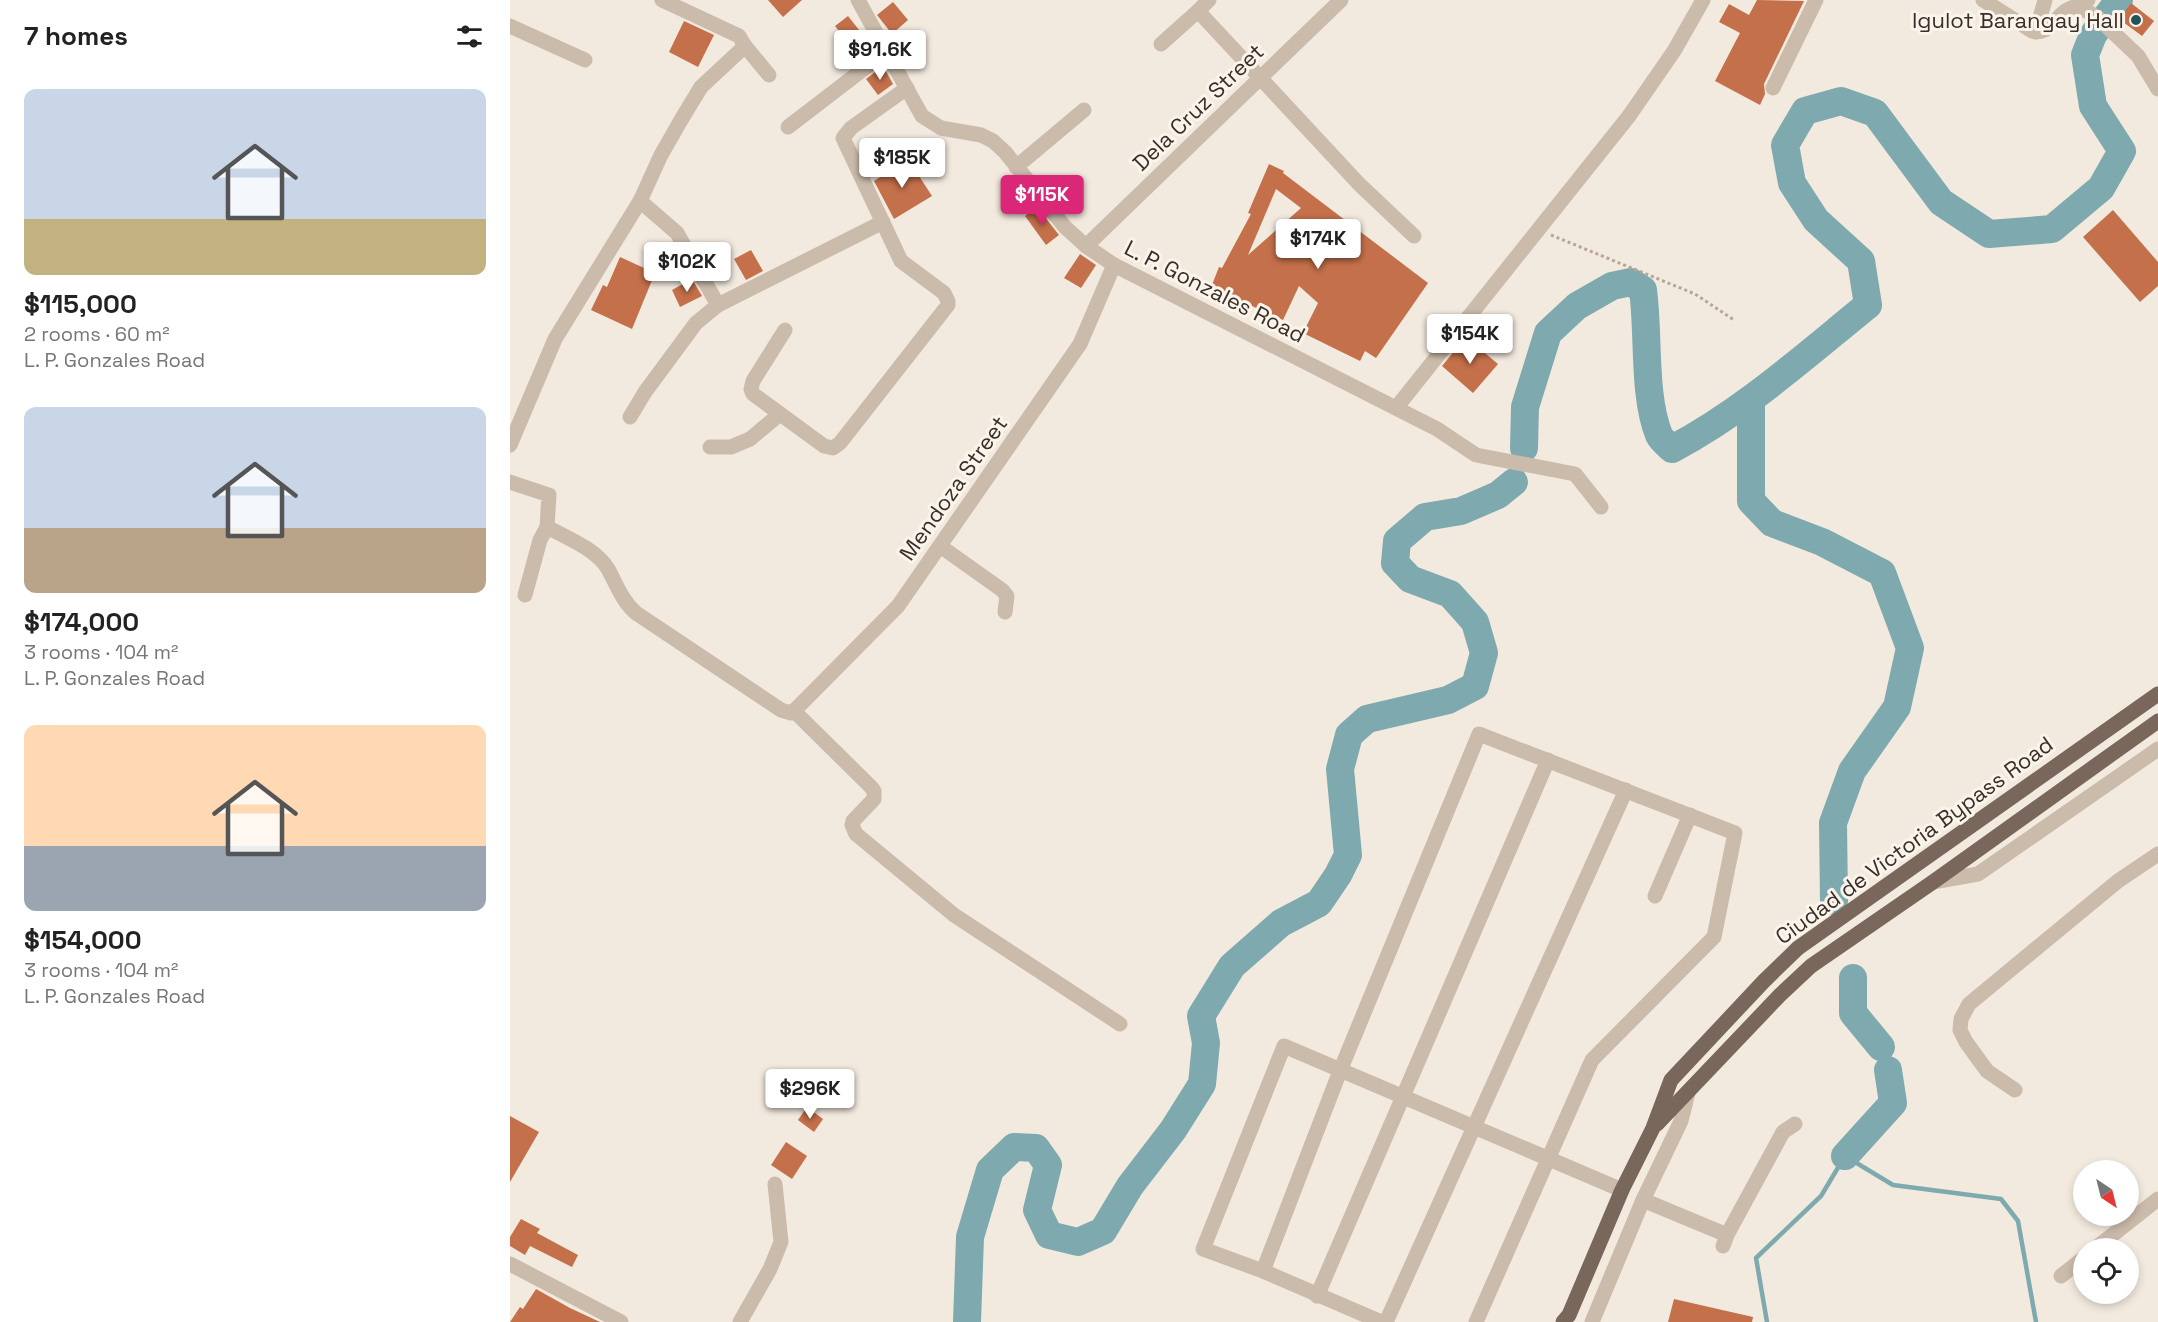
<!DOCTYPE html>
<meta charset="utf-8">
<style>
body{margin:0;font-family:"Space Grotesk",sans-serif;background:#f2f2f2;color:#222;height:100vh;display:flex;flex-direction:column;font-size:22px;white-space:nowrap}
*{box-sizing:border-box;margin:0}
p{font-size:20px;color:#767676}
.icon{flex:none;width:33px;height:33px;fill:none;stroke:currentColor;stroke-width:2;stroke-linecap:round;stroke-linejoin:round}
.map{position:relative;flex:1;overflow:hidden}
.panel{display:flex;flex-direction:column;background:#fff;width:510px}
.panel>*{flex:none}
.needle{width:39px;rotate:145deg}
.controls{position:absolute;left:1563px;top:1160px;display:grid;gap:12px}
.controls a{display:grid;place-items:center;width:66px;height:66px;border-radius:50%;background:#fff;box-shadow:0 3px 9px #0003;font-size:30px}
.price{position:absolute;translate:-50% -51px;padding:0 14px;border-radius:6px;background:#fff;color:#222;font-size:20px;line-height:39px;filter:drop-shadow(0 2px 3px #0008)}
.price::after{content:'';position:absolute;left:50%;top:36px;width:18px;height:14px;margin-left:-9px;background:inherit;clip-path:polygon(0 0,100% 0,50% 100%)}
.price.active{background:#db2777;color:#fff}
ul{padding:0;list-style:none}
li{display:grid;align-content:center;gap:12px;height:318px;padding:0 24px}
li span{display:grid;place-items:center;height:186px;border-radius:12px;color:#555}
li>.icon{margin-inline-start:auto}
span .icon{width:108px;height:108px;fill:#fffc;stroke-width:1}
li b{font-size:26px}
h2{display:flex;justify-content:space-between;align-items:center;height:72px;padding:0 24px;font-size:26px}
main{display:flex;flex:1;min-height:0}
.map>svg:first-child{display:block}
</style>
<main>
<section class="panel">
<h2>7 homes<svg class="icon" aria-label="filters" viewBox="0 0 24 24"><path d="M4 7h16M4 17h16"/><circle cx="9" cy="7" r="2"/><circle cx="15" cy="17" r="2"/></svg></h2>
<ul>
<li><span style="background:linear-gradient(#c9d6e8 70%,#c2b280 0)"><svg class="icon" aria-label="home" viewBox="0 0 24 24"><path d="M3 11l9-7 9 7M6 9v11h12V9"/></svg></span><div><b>$115,000</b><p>2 rooms · 60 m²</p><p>L. P. Gonzales Road</p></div></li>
<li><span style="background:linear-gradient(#c9d6e8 65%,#b9a48a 0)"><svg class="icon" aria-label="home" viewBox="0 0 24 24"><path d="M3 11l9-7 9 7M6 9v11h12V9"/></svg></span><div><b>$174,000</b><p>3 rooms · 104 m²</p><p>L. P. Gonzales Road</p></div></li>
<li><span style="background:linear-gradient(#ffd9b3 65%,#9aa5b1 0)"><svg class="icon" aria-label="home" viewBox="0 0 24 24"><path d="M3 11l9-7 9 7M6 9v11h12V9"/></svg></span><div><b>$154,000</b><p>3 rooms · 104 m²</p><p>L. P. Gonzales Road</p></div></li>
</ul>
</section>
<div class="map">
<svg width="1648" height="1322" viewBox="0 0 1648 1322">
<rect width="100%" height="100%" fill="#f3eadf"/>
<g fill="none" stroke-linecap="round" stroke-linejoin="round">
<polyline stroke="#7eaaaf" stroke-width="4.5" points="1257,1322 1246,1258 1311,1196 1335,1156 1383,1185 1491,1199 1508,1221 1526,1322"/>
<g stroke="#7eaaaf" stroke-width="28">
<polyline points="1241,401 1241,501 1262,523 1312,542 1372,573 1400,648 1387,707 1342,771 1323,823 1324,901"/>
<path d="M1014 448 1015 407 1038 333 1067 306 1102 286 1121 282 1133 290C1139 334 1133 396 1149 435 1152 441 1158 445 1162 449 1234 411 1295 356 1358 305L1351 261 1306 220 1282 183 1275 145 1295 111 1331 101 1365 113 1431 202 1479 234 1542 229 1591 188 1612 151 1583 106 1575 55 1583 35 1609 0"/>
<polyline points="1343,978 1343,1013 1371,1047"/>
<polyline points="1335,1156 1383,1103 1378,1070"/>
<polyline points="457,1322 460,1237 480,1170 504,1147 526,1148 538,1165 527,1210 539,1235 568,1242 593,1231 620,1186 663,1130 692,1084 696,1043 691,1016 722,966 771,923 809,903 828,875 838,855 830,769 839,735 857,719 938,700 965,686 974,653 965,622 940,594 900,579 885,563 887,541 915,517 951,511 988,495 1004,482"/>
</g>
</g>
<g fill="#c4704b" fill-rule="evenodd">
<polygon points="258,0 292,0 273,17"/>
<polygon points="1247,0 1294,1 1254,84 1255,94 1250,105 1205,81 1230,33 1209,22 1219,4 1239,15"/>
<polygon points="383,2 398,20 382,34 367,15"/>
<polygon points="1621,3 1644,21 1632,36 1609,19"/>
<polygon points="338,16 364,49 350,59 325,26"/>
<polygon points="174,21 204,35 188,67 159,52"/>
<polygon points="373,66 383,84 368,95 356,79"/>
<polygon points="398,159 422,196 384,219 364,181"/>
<path d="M759 164 774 171 773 173 918 283 866 358 855 351 850 361 793 333 808 303 789 286 773 320 715 294 700 290 709 267 712 268 741 214 738 213ZM766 189 791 208 738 255Z"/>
<polygon points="527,207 549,235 536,245 515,216"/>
<polygon points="1603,210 1648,262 1648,286 1630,302 1573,237"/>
<polygon points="241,250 253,271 236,280 224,259"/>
<polygon points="570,254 586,265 571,288 554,278"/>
<polygon points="110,257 145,273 122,329 81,310 93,285 97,287"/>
<polygon points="182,279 192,296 170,307 162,290"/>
<polygon points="956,337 988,364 963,393 932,366"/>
<polygon points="297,1107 313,1119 304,1132 288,1120"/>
<polygon points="0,1116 29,1132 0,1182"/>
<polygon points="276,1142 297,1156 282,1179 261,1165"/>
<polygon points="11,1219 30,1229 27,1233 68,1255 62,1267 20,1246 15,1255 0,1246 0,1237"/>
<polygon points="26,1289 60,1308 90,1322 0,1322 10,1307 13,1309"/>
<polygon points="1164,1299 1243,1317 1242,1322 1158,1322"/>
</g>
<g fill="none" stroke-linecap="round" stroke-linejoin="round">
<polyline stroke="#b7a595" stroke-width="3" stroke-dasharray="3 3" stroke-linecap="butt" points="1041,235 1185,294 1224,320"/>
<g stroke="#cbbbab" stroke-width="15">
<polyline points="348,0 412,116 431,128 471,135 483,141 495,152 555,227 576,246 604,265 927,429 966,455 1065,474 1091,507"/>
<path d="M1473 0 1522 31C1539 36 1545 17 1557 10 1565 5 1569 8 1578 0"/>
<polyline points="1570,7 1588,18 1628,56 1648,89"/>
<polyline points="688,11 699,0"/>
<polyline points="0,26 75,60"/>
<polyline points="1526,32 1535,0"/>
<polyline points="651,44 688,11 849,184 904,236"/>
<polyline points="235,46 259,75"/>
<polyline points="1263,88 1306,0"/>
<polyline points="278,127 377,51"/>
<polyline points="506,167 574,110"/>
<polyline points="130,201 167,233 208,305"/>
<polyline points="576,246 831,0"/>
<polyline points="275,330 243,381 241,389 243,394 314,446 323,448 330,443 438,305 438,301 434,293 391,261 333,138 341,128 397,88"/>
<polyline points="886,408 1119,116 1164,51 1193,0"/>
<polyline points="120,417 135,392 186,323 208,305 373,222"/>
<polyline points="0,445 45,339 130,201 151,155 171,120 191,87 235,46 229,36 152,0"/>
<polyline points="200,447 221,447 240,439 270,414"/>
<path d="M0 482 39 495 37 527C57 538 86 549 98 569 107 585 112 601 126 613L271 710 281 713 284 711 361 787 364 791V799L343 821 342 825 346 834 444 915 610 1024"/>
<polyline points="430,546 492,590 497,596 495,612"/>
<polyline points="15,595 30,540 37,527"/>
<polyline points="284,711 388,606 570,344 604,265"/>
<polyline points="1423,882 1468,874 1648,749"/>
<polyline points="1145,896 1180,815"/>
<polyline points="1505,1090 1477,1071 1456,1042 1450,1030 1451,1019 1459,1004 1608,881 1648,854"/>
<polyline points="1133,1200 1217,1235"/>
<polyline points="1213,1246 1217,1235 1273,1132 1285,1124"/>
<polyline points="1586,1248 1648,1199"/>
<polyline points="0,1264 111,1322"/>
<polyline points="753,1271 830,1071 969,734 1225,833 1204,937 1082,1060 966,1322"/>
<polyline points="1551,1276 1574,1258"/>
<polyline points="807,1296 1038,760"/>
<polyline points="230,1322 260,1269 271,1242 265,1184"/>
<polyline points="871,1322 753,1271 693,1249 774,1046 1112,1190"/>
<polyline points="876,1322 1116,790"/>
<polyline points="1082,1322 1133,1200 1171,1121 1178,1093"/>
</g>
<g stroke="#7a675b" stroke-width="15">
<polyline points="1147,1124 1270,995 1301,966 1423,882 1648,721"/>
<polyline points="1053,1322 1059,1315 1112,1190 1143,1128 1161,1080 1254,981 1288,948 1648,694"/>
</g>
</g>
<circle fill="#20535a" stroke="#faf4eb" stroke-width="2" cx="1626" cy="20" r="6"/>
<g text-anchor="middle" stroke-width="6" stroke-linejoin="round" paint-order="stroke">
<g font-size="22" fill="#392f2a" stroke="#faf4eb" text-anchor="end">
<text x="1614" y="28">Igulot Barangay Hall</text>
</g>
<g font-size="22" fill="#392f2a" stroke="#faf4eb">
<text transform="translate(688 107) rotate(-44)" y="8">Dela Cruz Street</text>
<text transform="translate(705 291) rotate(27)" y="8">L. P. Gonzales Road</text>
<text transform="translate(443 488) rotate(-55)" y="8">Mendoza Street</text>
<text transform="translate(1404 840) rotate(-36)" y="8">Ciudad de Victoria Bypass Road</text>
</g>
</g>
</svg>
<div class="controls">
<a><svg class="needle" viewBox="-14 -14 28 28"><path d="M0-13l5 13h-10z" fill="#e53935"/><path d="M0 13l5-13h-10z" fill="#767676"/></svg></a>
<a><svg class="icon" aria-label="locate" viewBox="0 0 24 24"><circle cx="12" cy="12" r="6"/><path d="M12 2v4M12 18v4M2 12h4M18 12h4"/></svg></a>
</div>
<b class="price" style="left:370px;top:81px">$91.6K</b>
<b class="price" style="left:392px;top:189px">$185K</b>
<b class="price active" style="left:532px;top:226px">$115K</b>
<b class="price" style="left:808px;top:270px">$174K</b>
<b class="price" style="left:177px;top:293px">$102K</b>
<b class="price" style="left:960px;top:365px">$154K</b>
<b class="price" style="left:300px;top:1120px">$296K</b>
</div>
</main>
